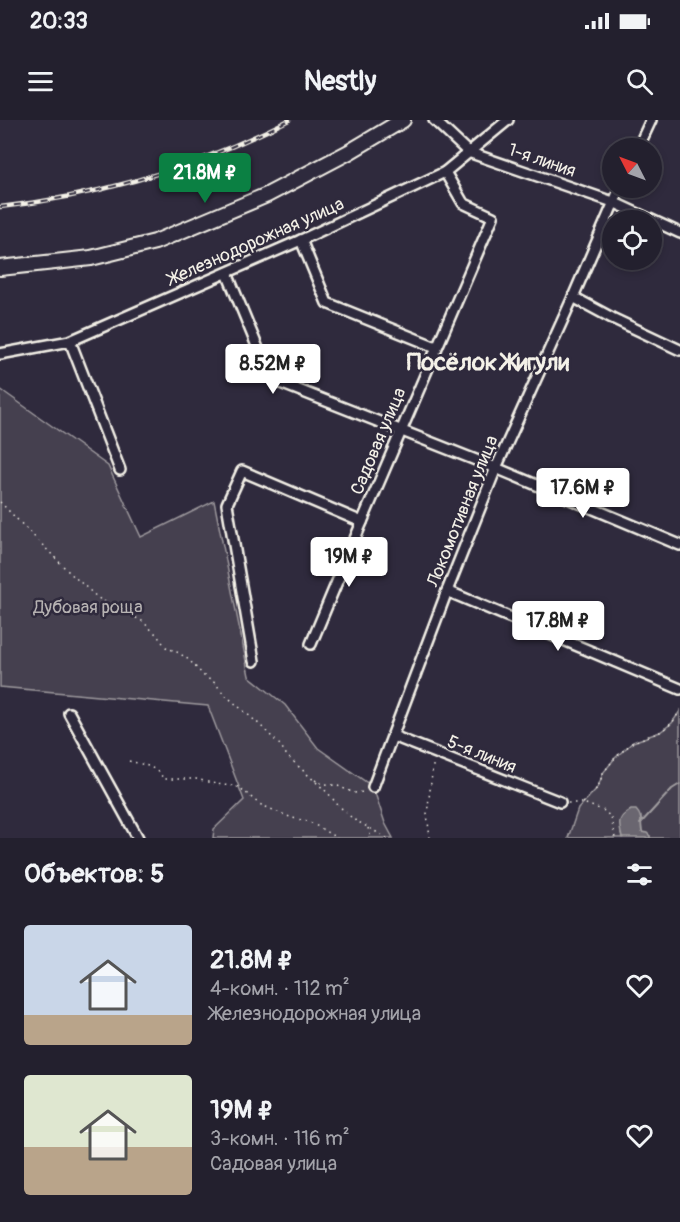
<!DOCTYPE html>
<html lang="ru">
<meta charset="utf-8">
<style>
body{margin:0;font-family:Pangolin,sans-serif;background:#2f2d3a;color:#f1f3f6;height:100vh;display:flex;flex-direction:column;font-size:22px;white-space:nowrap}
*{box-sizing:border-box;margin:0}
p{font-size:20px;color:#a3a3aa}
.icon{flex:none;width:33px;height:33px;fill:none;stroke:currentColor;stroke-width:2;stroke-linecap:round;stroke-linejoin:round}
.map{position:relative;height:718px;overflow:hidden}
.drawer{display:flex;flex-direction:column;background:#23202e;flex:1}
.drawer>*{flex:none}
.needle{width:39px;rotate:312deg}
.controls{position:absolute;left:602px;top:18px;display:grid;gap:12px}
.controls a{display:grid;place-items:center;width:60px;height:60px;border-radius:50%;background:#23202e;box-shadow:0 3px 9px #0003,0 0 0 2px #403e4a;font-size:30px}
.price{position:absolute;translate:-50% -51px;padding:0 14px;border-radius:6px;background:#fff;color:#222;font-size:20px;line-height:39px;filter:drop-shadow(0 2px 3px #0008)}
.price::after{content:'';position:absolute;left:50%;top:36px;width:18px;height:14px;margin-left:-9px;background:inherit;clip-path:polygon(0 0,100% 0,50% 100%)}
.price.current{background:#0b8043;color:#fff}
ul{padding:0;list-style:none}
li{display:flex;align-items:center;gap:18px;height:150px;padding:0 24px}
li span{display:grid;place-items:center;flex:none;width:168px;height:120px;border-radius:6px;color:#555}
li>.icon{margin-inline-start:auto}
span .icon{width:72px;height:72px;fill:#fffc;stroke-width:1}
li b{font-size:26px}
h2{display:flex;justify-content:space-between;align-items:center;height:72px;padding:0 24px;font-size:26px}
.status{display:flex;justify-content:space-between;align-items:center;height:42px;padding:0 30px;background:#23202e;direction:ltr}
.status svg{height:16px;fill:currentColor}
header{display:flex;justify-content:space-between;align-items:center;height:78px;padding:0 24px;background:#23202e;font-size:27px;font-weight:800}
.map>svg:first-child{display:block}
</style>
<div class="status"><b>20:33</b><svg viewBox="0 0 49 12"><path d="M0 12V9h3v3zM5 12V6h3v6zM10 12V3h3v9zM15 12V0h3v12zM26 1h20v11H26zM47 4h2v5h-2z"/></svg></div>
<header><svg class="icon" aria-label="menu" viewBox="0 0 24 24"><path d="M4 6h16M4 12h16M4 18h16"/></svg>Nestly<svg class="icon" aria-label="search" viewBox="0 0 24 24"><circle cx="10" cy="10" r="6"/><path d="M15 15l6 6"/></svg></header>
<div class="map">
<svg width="680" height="718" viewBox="0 0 680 718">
<rect width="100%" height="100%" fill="#2f2a3d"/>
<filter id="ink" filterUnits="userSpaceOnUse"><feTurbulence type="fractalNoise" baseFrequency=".0167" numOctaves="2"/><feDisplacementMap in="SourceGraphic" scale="12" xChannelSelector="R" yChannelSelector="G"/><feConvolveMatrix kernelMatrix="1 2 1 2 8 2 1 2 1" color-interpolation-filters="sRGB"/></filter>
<g filter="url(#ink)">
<g fill="#454050" stroke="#9c989c" stroke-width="1.5">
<polygon points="0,269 108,346 141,417 214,381 249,556 285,585 318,628 373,667 385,703 393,718 213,718 214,709 244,680 208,586 0,567"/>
<polygon points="680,591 680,718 650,718 650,716 642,713 641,697 621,714 622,718 568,718 578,689 598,667 603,653 615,638 633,622 660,612 672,603"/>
</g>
<path fill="#6a6670" stroke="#a19ea0" stroke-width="1.5" d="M631 690H636C643 697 640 703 642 712L647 713 650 716V718H622C619 703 616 699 631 690Z"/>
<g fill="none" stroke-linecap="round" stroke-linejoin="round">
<polyline stroke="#a19ea0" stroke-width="2" points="640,704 672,669 680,664"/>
<defs>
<g id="street">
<polyline points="434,0 468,32 613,82 680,113"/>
<polyline points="638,28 651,0"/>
<polyline points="301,120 327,183 436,227"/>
<polyline points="227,153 264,243 278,262 496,348 680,425"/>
<polyline points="573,177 612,198 680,230"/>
<polyline points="70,221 120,350"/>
<polyline points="0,234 70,221 301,120 445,52 508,0"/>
<polyline points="447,471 680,569"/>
<polyline points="311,524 362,402 493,97 463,83 445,52"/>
<polyline points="254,541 227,384 242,351 362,402"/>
<polyline points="69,593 138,718"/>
<polyline points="393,616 560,682"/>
<polyline points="373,667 447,471 496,348 573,177 620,68"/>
</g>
<polyline id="secondary" points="0,148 91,138 155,122 267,75 349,32 403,0"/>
</defs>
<use href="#street" stroke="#f4f1e8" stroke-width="14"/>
<use href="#secondary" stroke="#f4f1e8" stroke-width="18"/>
<g stroke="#f4f1e8" stroke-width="1.5" stroke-dasharray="1.5 4.5" stroke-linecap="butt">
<polyline points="0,382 69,452 98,478 142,501 156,514 166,527 179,533 189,540 204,556 215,563 224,574 260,605 281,626 287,636 328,673 337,684 353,699 387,718"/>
<path d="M129 641C144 645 154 645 164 659H196L216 664 239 667 259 684 292 698 308 701 337 718"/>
<polyline points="315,660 320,663 338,666 354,673 364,672"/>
<polyline points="568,683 583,683 605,691 611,698 615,718"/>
<polyline points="583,683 598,667 603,653 615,638 633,622 660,612 672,603 680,591"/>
<polyline points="368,708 371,718"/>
<polyline points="430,718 427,694 433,646 432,641"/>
</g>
<use href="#street" stroke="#2f2a3d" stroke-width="9"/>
<use href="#secondary" stroke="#2f2a3d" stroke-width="14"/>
<defs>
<path id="rail" d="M0 87C100 76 199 46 289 0"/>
</defs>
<use href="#rail" stroke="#f4f1e8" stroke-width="4.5"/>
<use href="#rail" stroke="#2f2a3d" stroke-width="2" stroke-dasharray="7" stroke-linecap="butt"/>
</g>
</g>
<g text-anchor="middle" stroke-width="5" stroke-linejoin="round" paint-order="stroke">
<g font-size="18" fill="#f4f1e8" stroke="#2f2a3d">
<text transform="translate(542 40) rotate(19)" y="6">1-я линия</text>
<text transform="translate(256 121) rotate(-24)" y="6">Железнодорожная улица</text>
<text transform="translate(378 321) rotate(-67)" y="6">Садовая улица</text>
<text transform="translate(462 391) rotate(-68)" y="6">Локомотивная улица</text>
<text transform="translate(482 634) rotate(22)" y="6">5-я линия</text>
</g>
<g font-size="18" fill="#b7b3b3" stroke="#2f2a3d">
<text x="88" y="493">Дубовая роща</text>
</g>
<g font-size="24" font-weight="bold" fill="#f4f1e8" stroke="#2f2a3d">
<text x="488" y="250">Посёлок Жигули</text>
</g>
</g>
</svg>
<div class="controls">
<a><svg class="needle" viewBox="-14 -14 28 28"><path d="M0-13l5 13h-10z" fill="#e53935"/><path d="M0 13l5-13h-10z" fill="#a3a3aa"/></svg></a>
<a><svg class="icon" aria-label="locate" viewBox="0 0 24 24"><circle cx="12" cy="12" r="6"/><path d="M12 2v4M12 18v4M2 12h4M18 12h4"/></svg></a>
</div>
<b class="price current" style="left:205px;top:84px">21.8M ₽</b>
<b class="price" style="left:273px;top:275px">8.52M ₽</b>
<b class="price" style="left:583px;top:399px">17.6M ₽</b>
<b class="price" style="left:349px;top:468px">19M ₽</b>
<b class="price" style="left:558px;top:532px">17.8M ₽</b>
</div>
<section class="drawer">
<h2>Объектов: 5<svg class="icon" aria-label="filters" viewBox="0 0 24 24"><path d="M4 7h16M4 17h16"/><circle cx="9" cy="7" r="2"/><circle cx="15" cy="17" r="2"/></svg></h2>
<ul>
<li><span style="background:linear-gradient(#c9d6e8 75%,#b9a48a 0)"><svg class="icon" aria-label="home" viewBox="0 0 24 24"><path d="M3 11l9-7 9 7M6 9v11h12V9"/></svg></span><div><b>21.8M ₽</b><p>4-комн. · 112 m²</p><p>Железнодорожная улица</p></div><svg class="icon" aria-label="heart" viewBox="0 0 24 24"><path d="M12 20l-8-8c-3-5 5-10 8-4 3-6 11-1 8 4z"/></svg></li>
<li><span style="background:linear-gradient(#dfe7d0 60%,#b9a48a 0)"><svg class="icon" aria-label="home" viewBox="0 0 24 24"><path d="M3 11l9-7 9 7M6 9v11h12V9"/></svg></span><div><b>19M ₽</b><p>3-комн. · 116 m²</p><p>Садовая улица</p></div><svg class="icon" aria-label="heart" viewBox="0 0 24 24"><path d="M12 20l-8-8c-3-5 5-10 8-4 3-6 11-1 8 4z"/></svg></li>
</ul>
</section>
